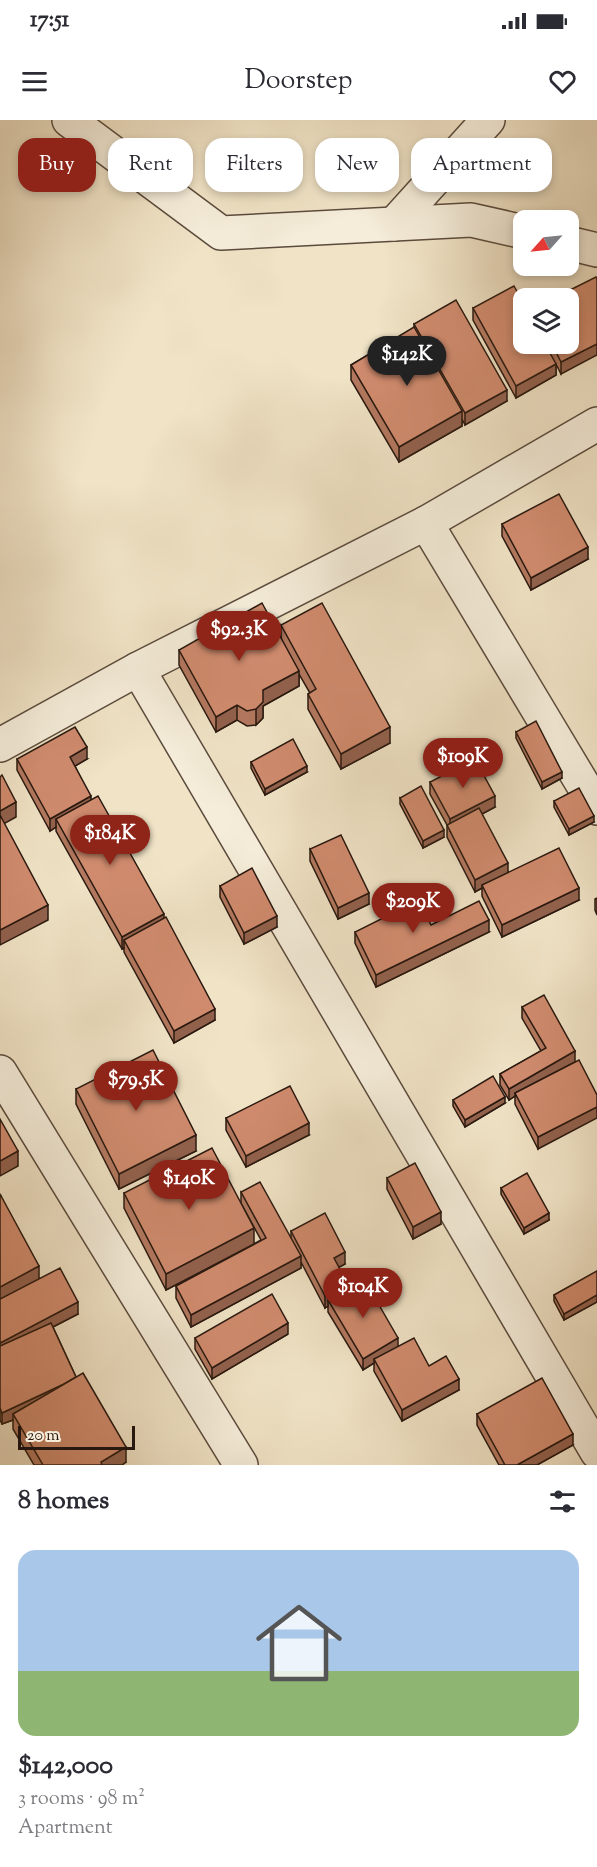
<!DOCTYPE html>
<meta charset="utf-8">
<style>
body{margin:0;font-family:"Sorts Mill Goudy",serif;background:#f2f2f3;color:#2b2b33;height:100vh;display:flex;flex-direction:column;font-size:22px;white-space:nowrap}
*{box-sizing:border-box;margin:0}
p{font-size:20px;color:#7c7c81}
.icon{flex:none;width:33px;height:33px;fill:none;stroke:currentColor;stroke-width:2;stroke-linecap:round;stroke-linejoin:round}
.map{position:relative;height:1345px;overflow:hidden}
.drawer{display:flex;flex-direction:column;background:#fff;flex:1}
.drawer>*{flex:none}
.hud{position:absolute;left:18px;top:18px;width:561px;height:54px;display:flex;gap:12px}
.needle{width:39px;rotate:243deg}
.tools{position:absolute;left:513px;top:90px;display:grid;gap:12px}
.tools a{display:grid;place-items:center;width:66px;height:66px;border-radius:12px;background:#fff;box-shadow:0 3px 9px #0003;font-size:30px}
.scale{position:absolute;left:18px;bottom:15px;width:117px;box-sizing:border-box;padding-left:6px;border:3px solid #29180f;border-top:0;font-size:16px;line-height:21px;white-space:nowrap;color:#29180f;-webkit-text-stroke:4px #f5edda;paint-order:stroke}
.price{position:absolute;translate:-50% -51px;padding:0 14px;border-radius:21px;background:#8f2418;color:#fff;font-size:20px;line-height:39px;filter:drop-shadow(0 2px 3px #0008)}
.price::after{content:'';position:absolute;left:50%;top:36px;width:18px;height:14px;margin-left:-9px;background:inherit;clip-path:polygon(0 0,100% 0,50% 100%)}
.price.selected{background:#222;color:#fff}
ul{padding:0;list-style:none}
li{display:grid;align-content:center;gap:12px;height:318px;padding:0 18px}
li+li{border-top:2px solid #e1e1e2}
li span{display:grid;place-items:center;height:186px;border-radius:18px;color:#555}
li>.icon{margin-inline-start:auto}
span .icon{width:108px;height:108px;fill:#fffc;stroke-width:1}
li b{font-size:26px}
h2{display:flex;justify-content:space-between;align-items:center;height:72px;padding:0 18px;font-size:26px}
.pill{padding:0 21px;border-radius:18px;background:#fff;box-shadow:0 3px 9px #0003;font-size:21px;line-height:54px}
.pill.selected{background:#8f2418;color:#fff}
.status{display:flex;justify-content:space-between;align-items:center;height:42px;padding:0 30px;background:#fff;direction:ltr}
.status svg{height:16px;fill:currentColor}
header{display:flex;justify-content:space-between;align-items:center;height:78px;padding:0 18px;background:#fff;font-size:27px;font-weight:600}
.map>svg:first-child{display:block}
</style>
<div class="status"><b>17:51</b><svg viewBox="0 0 49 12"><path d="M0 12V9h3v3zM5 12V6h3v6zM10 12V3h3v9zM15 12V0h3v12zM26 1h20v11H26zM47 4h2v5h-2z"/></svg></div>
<header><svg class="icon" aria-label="menu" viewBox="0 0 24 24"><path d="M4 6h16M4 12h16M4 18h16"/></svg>Doorstep<svg class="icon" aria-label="heart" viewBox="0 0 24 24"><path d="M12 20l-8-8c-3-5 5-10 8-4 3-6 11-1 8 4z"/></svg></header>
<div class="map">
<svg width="597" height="1345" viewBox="0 0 597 1345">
<rect width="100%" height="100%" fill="#f0e3c6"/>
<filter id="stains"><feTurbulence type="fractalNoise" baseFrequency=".00333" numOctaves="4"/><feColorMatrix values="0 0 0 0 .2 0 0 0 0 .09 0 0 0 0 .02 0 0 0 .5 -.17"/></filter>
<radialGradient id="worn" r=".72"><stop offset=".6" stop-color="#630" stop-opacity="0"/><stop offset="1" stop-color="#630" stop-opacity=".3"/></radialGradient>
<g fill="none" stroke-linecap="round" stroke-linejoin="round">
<defs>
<g id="street">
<polyline points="69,0 221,113 471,100 524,112"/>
<polyline points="394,104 488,0"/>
<polyline points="568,123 597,130"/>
<polyline points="426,403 597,688"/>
<polyline points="138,549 597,1332"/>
<polyline points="0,625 138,549 426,403 597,304"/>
<polyline points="0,952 241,1345"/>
</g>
</defs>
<use href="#street" stroke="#5b4b3d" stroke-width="36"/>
<use href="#street" stroke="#f5edda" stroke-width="33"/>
</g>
<g fill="#b3785f" stroke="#29180f" stroke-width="1.5">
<polygon points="596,157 561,254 556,244 556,255 516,278 473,200 473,188 546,224 568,224"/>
<polygon points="414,204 507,281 465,305 462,299 462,306 399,342 351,260 351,245 414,208"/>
<polygon points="502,404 588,439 531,470 502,416"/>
<polygon points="281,505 390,623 341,649 308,589 308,574 310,573 299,554 299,566 263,586 263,598 256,605 247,606 237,600 216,612 179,545 179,530 281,518"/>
<polygon points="516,612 562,658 542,669 516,618"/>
<polygon points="17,639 87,639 75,646 91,680 164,798 215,900 174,923 124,832 124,828 122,829 56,711 56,707 50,711 17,650"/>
<polygon points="251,642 307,652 265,675 251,648"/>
<polygon points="430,662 495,687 482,694 508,752 579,780 502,817 482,776 482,768 475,772 447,717 447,705 430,674"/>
<polygon points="400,678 444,717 423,728 400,684"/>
<polygon points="554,681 594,702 569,715 554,687"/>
<polygon points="310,729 369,784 338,799 310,741"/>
<polygon points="220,766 277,807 244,824 220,777"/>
<polygon points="597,778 597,795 595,790 595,779"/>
<polygon points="431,805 489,812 376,867 355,823 355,812"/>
<polygon points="522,887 575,931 538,1029 515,984 515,976 509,980 500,965 500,954 541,931 522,898"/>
<polygon points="76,969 196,1031 119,1069 76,984"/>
<polygon points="453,980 505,983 465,1007 453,986"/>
<polygon points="226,998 309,1015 246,1047 226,1010"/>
<polygon points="387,1058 441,1104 413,1119 387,1069"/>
<polygon points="501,1068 549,1100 524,1114 501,1074"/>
<polygon points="241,1072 291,1118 291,1111 345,1144 339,1147 348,1169 398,1226 429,1246 459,1270 402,1301 374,1251 374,1243 363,1250 328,1192 328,1186 325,1188 301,1142 301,1148 191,1207 176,1178 176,1166 261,1120 241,1083"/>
<polygon points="124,1073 254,1124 166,1170 124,1088"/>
<polygon points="0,1074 39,1158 78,1194 53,1207 76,1257 126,1342 122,1345 34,1345 13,1309 13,1300 2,1304 0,1300"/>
<polygon points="597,1151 597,1182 564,1200 554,1181 554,1175"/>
<polygon points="288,1214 212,1259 195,1229 195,1218"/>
<polygon points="477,1294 573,1325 537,1345 499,1345 477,1305"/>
</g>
<g fill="#92614d" stroke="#29180f" stroke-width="1.5">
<polygon points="597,224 597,235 561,254 561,242"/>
<polygon points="556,244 556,255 516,278 516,266"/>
<polygon points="507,270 507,281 465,305 465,293"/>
<polygon points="462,291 462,306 399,342 399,327"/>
<polygon points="588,427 588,439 531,470 531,458"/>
<polygon points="299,551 299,566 263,586 263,598 256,605 256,589 263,570"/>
<polygon points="237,585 237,600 216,612 216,597"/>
<polygon points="390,607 390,623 341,649 341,634"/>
<polygon points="87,627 87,639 70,649 70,637"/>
<polygon points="307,646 307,652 265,675 265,669"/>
<polygon points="562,652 562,658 542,669 542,662"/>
<polygon points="91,676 91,688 56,699 56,707 50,711 50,699"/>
<polygon points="495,676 495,687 450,711 450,699"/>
<polygon points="16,682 16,697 0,706 0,691"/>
<polygon points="594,696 594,702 569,715 569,709"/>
<polygon points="444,710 444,717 423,728 423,721"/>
<polygon points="508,743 508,754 482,765 482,768 475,772 475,760"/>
<polygon points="579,768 579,780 502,817 502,805"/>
<polygon points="369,773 369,784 338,799 338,788"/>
<polygon points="48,785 48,800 0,825 0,810"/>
<polygon points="164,794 164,806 124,820 124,828 122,829 122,817"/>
<polygon points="277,796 277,807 244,824 244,813"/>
<polygon points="489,800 489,812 376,867 376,855"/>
<polygon points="215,889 215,900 174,923 174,911"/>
<polygon points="575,931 575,942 515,973 515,976 509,980 509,969"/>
<polygon points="505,977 505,983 465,1007 465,1000"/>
<polygon points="597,987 597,998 538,1029 538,1017"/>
<polygon points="309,1003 309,1015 246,1047 246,1036"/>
<polygon points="196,1015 196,1031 119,1069 119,1054"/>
<polygon points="18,1031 18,1046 0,1056 0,1041"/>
<polygon points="441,1092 441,1104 413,1119 413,1107"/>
<polygon points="549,1093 549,1100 524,1114 524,1108"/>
<polygon points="254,1108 254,1124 166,1170 166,1154"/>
<polygon points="345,1132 345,1144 334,1150 334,1138"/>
<polygon points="301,1136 301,1148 191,1207 191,1195"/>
<polygon points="39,1146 39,1161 0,1182 0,1167"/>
<polygon points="348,1164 348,1176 328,1180 328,1186 325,1188 325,1176"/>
<polygon points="597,1175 597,1182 564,1200 564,1194"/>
<polygon points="78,1182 78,1194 0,1234 0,1223"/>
<polygon points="288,1203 288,1214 212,1259 212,1248"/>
<polygon points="398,1218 398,1229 374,1239 374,1243 363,1250 363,1239"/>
<polygon points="77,1258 13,1294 13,1300 2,1304 2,1293"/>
<polygon points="459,1259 459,1270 402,1301 402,1290"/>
<polygon points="573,1314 573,1325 537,1345 517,1345"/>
<polygon points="126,1327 126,1342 122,1345 101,1345 101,1342"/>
</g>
<g fill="#d08b6e" stroke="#29180f" stroke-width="1.5">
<polygon points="596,157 597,159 597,224 561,242 552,224 568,224 568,178 554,178"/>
<polygon points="514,166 524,184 524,224 545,224 556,244 516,266 473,188"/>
<polygon points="456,180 507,270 465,293 414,204"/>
<polygon points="414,207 462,291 399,327 351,245"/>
<polygon points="559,374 588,427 531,458 502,404"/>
<polygon points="262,483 299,551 263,570 263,582 256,589 247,591 237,585 216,597 179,530"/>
<polygon points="322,483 390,607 341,634 308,574 316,569 281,505"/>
<polygon points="536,601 562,652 542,662 516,612"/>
<polygon points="75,607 87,627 70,637 91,676 50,699 17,639"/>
<polygon points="293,619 307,646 265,669 251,642"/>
<polygon points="475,639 495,676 450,699 430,662"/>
<polygon points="2,655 16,682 0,691 0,657"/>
<polygon points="421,666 444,710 423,721 400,678"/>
<polygon points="579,668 594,696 569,709 554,681"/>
<polygon points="98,676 164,794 122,817 56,699"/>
<polygon points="479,688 508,743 475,760 447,705"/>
<polygon points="0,695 48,785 0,810"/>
<polygon points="341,715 369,773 338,788 310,729"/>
<polygon points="559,728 579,768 502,805 482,765"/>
<polygon points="252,748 277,796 244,813 220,766"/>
<polygon points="419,780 431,805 479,781 489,800 376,855 355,812"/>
<polygon points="166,797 215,889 174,911 124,820"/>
<polygon points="544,875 575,931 509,969 500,954 546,928 522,887"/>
<polygon points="153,930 196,1015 119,1054 76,969"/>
<polygon points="579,940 597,975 597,987 538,1017 515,973"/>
<polygon points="493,956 505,977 465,1000 453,980"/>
<polygon points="290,966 309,1003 246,1036 226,998"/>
<polygon points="0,999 18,1031 0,1041"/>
<polygon points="212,1028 254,1108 166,1154 124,1073"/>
<polygon points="415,1043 441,1092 413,1107 387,1058"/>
<polygon points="527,1053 549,1093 524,1108 501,1068"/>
<polygon points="260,1062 301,1136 191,1195 176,1166 266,1118 241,1072"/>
<polygon points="0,1074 39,1146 0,1167"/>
<polygon points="325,1093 345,1132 334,1138 348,1164 325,1176 291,1111"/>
<polygon points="60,1148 78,1182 0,1223 0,1179"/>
<polygon points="597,1151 597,1175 564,1194 554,1175"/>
<polygon points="364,1159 398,1218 363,1239 328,1180"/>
<polygon points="272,1174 288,1203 212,1248 195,1218"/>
<polygon points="51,1203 76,1257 64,1264 2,1293 0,1288 0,1226"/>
<polygon points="414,1218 429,1246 446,1236 459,1259 402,1290 374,1239"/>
<polygon points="83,1253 126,1327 101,1342 102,1345 43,1345 13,1294"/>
<polygon points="542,1258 573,1314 517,1345 505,1345 477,1294"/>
</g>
<rect width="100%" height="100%" filter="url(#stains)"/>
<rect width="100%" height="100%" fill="url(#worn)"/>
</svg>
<div class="tools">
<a><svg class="needle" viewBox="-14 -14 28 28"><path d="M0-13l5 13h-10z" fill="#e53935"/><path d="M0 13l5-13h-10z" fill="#7c7c81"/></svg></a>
<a><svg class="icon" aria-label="layers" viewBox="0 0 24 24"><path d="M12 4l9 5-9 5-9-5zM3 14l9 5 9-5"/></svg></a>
</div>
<div class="scale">20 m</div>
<b class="price selected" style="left:407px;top:267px">$142K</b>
<b class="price" style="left:239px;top:542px">$92.3K</b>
<b class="price" style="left:463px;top:669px">$109K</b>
<b class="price" style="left:110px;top:746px">$184K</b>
<b class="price" style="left:413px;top:814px">$209K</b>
<b class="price" style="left:136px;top:992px">$79.5K</b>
<b class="price" style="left:189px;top:1091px">$140K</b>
<b class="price" style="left:363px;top:1199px">$104K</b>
<div class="hud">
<a class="pill selected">Buy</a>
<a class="pill">Rent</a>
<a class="pill">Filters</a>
<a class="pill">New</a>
<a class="pill">Apartment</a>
</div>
</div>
<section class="drawer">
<h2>8 homes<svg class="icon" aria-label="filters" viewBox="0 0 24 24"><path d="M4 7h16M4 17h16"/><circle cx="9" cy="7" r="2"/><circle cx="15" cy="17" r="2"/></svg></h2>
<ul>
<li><span style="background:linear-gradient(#a9c7e8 65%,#8fb573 0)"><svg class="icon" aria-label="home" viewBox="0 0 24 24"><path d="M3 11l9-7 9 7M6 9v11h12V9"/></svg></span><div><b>$142,000</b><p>3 rooms · 98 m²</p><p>Apartment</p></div></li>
</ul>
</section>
